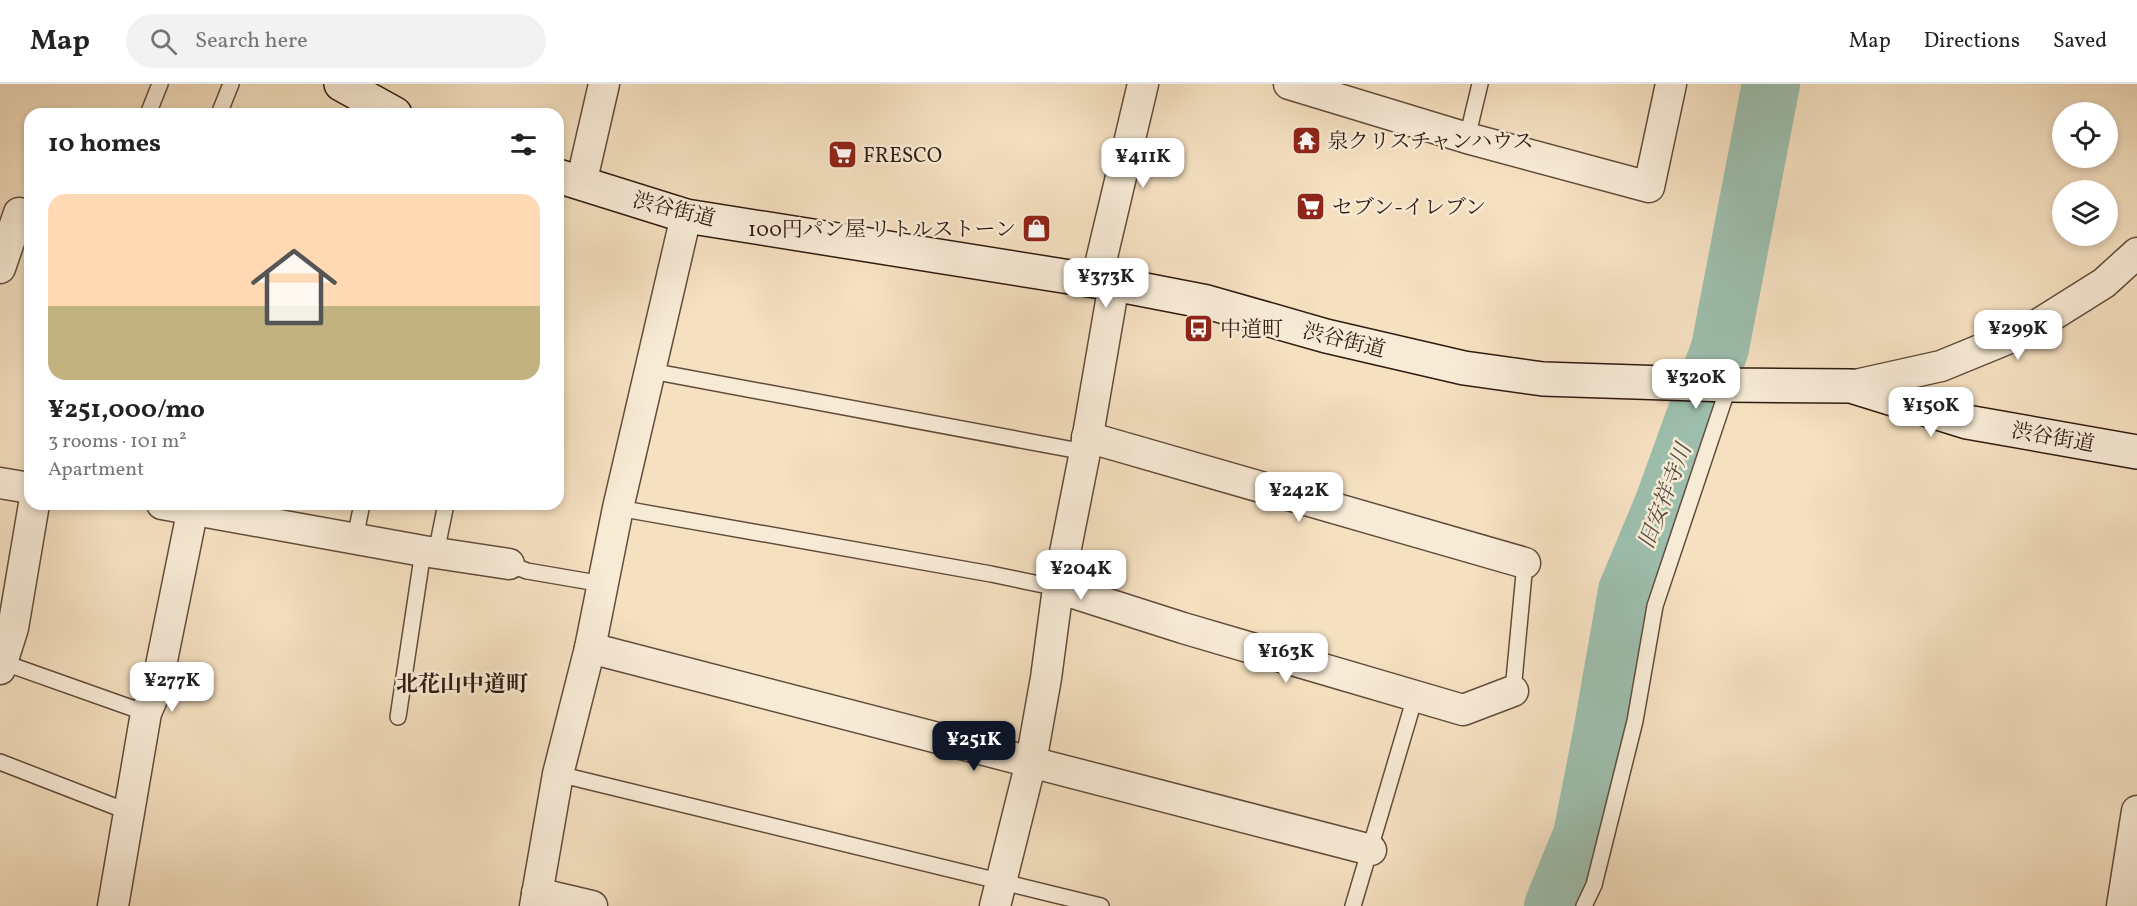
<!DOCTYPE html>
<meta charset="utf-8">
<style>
body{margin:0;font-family:Vollkorn,"Noto Serif JP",serif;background:#f2f2f2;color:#222;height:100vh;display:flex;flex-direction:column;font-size:22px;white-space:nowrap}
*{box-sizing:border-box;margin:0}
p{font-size:20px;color:#767676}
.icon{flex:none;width:33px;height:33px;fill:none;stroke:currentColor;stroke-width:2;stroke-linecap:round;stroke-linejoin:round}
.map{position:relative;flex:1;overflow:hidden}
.sheet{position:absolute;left:24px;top:24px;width:540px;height:402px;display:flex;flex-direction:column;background:#fff;border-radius:18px;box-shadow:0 3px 9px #0003}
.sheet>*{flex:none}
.tools{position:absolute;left:2052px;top:18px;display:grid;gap:12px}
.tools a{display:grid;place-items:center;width:66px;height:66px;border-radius:50%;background:#fff;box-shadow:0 3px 9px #0003;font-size:30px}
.price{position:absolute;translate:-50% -51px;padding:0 14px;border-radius:12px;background:#fff;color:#222;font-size:20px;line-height:39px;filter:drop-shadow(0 2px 3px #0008)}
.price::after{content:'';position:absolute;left:50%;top:36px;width:18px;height:14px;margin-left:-9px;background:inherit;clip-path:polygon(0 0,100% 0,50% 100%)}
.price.on{background:#111827;color:#fff}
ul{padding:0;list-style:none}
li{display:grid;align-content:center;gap:12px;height:318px;padding:0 24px}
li+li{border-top:2px solid #e0e0e0}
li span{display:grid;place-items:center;height:186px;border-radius:18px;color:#555}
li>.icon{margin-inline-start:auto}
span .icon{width:108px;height:108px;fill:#fffc;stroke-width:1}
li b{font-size:26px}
h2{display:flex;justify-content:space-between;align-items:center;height:72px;padding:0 24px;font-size:26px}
header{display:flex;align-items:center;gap:36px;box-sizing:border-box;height:84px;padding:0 30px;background:#fff;border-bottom:2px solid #e0e0e0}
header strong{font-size:28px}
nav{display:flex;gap:33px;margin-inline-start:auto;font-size:21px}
.search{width:420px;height:54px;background:#f2f2f2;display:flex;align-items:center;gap:15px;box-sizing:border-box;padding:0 21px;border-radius:33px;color:#767676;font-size:22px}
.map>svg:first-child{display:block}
</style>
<header>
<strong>Map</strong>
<div class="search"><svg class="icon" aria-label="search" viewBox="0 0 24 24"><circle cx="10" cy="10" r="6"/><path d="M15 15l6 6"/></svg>Search here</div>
<nav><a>Map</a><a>Directions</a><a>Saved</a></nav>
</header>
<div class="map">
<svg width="2137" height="822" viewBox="0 0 2137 822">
<rect width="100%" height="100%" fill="#f5e0c0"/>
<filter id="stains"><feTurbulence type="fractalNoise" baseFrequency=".00333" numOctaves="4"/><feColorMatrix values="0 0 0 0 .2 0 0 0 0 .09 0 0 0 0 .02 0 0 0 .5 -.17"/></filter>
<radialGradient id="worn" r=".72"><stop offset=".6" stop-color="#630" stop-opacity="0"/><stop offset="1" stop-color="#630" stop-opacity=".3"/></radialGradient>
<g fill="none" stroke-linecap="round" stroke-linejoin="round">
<polyline stroke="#9dbead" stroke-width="58" points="1553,822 1582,751 1601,655 1627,507 1663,421 1720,264 1771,0"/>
<defs>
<g id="lane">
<polyline points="148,30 160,0"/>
<polyline points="219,30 231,0"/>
<polyline points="1467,54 1480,0"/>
<polyline points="651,287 1085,368"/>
<polyline points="618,424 991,490 1058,504"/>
<polyline points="355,454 362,420"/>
<polyline points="436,469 446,420"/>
<polyline points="509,480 527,487 603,500"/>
<polyline points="2,578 146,629"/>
<polyline points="1513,607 1525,479"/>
<polyline points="398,633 423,467"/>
<polyline points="0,678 129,728"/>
<polyline points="558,690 1101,822"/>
<polyline points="1353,822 1415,613"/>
<polyline points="1584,822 1594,801 1635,637 1655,522 1729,301"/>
</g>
<g id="street">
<polyline points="1289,0 1467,54 1649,103 1671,0"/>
<polyline points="581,100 604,0"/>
<polyline points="0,184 19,129 30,131"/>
<polyline points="1096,198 1143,0"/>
<polyline points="1851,302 1941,282 2029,246 2104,199 2137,169"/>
<polyline points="1087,353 1525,479"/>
<polyline points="0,399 30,404"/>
<polyline points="162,420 423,467 509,480"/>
<polyline points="1058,504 1183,544 1463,626 1513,607"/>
<polyline points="590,564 1371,766"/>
<polyline points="0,585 13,544 34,420"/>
<polyline points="537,809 592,822"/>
<polyline points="113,822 146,629 156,606 193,424"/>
<polyline points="535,822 558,690 590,564 618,424 686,132"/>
<polyline points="995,822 1031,678 1046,594 1058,504 1085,368 1114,200"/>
<polyline points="2122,822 2137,727"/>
</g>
<g id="secondary">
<polyline points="341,0 395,30"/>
<polyline points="558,92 686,132 1114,200 1207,218 1326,252 1464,284 1543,295 1729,301 1851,302 1967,338 2137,368"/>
</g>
</defs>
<use href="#lane" stroke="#614c3c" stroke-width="18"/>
<use href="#street" stroke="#614c3c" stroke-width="33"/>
<use href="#secondary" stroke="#301b10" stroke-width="36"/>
<use href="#lane" stroke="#f8ebd6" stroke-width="15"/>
<use href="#street" stroke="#f8ebd6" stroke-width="30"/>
<use href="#secondary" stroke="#f8ebd6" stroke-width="33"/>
</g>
<defs>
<symbol id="temple-square" viewBox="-11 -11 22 22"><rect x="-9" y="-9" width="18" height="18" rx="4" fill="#8f2418" stroke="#f8ebd6"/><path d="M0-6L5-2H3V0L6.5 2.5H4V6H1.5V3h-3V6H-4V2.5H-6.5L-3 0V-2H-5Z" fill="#fff"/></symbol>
<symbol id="supermarket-square" viewBox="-11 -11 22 22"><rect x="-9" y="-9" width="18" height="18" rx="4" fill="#8f2418" stroke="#f8ebd6"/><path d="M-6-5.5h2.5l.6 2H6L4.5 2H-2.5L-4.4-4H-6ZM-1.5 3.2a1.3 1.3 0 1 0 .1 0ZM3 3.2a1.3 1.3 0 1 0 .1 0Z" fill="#fff"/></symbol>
<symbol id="shop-square" viewBox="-11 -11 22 22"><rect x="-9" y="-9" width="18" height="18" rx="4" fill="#8f2418" stroke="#f8ebd6"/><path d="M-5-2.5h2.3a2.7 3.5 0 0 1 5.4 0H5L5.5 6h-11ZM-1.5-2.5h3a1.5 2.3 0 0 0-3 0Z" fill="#fff"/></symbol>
<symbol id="bus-square" viewBox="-11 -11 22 22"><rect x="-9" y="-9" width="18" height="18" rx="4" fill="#8f2418" stroke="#f8ebd6"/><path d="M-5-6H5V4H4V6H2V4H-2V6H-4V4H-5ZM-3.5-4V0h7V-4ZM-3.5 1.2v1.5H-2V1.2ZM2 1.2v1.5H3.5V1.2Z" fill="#fff"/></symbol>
</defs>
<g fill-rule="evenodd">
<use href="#temple-square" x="1290" y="40" width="33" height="33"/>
<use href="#supermarket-square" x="826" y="54" width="33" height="33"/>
<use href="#supermarket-square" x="1294" y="106" width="33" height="33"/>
<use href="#shop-square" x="1020" y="128" width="33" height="33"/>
<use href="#bus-square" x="1182" y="228" width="33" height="33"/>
</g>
<g text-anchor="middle" stroke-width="5" stroke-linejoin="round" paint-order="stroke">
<g font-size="21" fill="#301b10" stroke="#f8ebd6" text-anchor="start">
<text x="1327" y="64">泉クリスチャンハウス</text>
<text x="863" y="78">FRESCO</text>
<text x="1332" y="130">セブン-イレブン</text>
<text x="1016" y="152" text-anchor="end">100円パン屋 リトルストーン</text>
<text x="1220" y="252">中道町</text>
</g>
<g font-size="21" fill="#301b10" stroke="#f8ebd6">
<text transform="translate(674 125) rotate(14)" y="7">渋谷街道</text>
<text transform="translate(1344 256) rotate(14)" y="7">渋谷街道</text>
<text transform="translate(2053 353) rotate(10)" y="7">渋谷街道</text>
</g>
<g font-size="22" font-style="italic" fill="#514c3f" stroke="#f8ebd6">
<text transform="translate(1664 412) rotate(-69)" y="8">旧安祥寺川</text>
</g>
<g font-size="22" font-weight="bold" fill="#301b10" stroke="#f8ebd6">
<text x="462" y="607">北花山中道町</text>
</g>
</g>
<rect width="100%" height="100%" filter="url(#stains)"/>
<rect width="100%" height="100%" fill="url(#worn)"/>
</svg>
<div class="tools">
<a><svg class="icon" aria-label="locate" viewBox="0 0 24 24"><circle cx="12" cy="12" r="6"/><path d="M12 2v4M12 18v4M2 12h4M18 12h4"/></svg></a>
<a><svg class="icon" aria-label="layers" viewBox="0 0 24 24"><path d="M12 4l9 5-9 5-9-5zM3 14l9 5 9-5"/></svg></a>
</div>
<b class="price" style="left:1143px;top:105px">¥411K</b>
<b class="price" style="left:1106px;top:225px">¥373K</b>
<b class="price" style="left:2018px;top:277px">¥299K</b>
<b class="price" style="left:1696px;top:326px">¥320K</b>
<b class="price" style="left:1931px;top:354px">¥150K</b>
<b class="price" style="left:1299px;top:439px">¥242K</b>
<b class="price" style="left:1081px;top:517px">¥204K</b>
<b class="price" style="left:1286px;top:600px">¥163K</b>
<b class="price" style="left:172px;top:629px">¥277K</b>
<b class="price on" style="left:974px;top:688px">¥251K</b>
<section class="sheet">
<h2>10 homes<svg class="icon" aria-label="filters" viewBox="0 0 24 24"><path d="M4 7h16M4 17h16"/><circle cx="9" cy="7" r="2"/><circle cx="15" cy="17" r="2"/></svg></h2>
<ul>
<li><span style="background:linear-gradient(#ffd9b3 60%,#c2b280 0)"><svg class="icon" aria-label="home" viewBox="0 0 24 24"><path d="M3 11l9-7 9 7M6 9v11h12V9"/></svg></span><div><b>¥251,000/mo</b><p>3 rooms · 101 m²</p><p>Apartment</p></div></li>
</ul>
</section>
</div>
